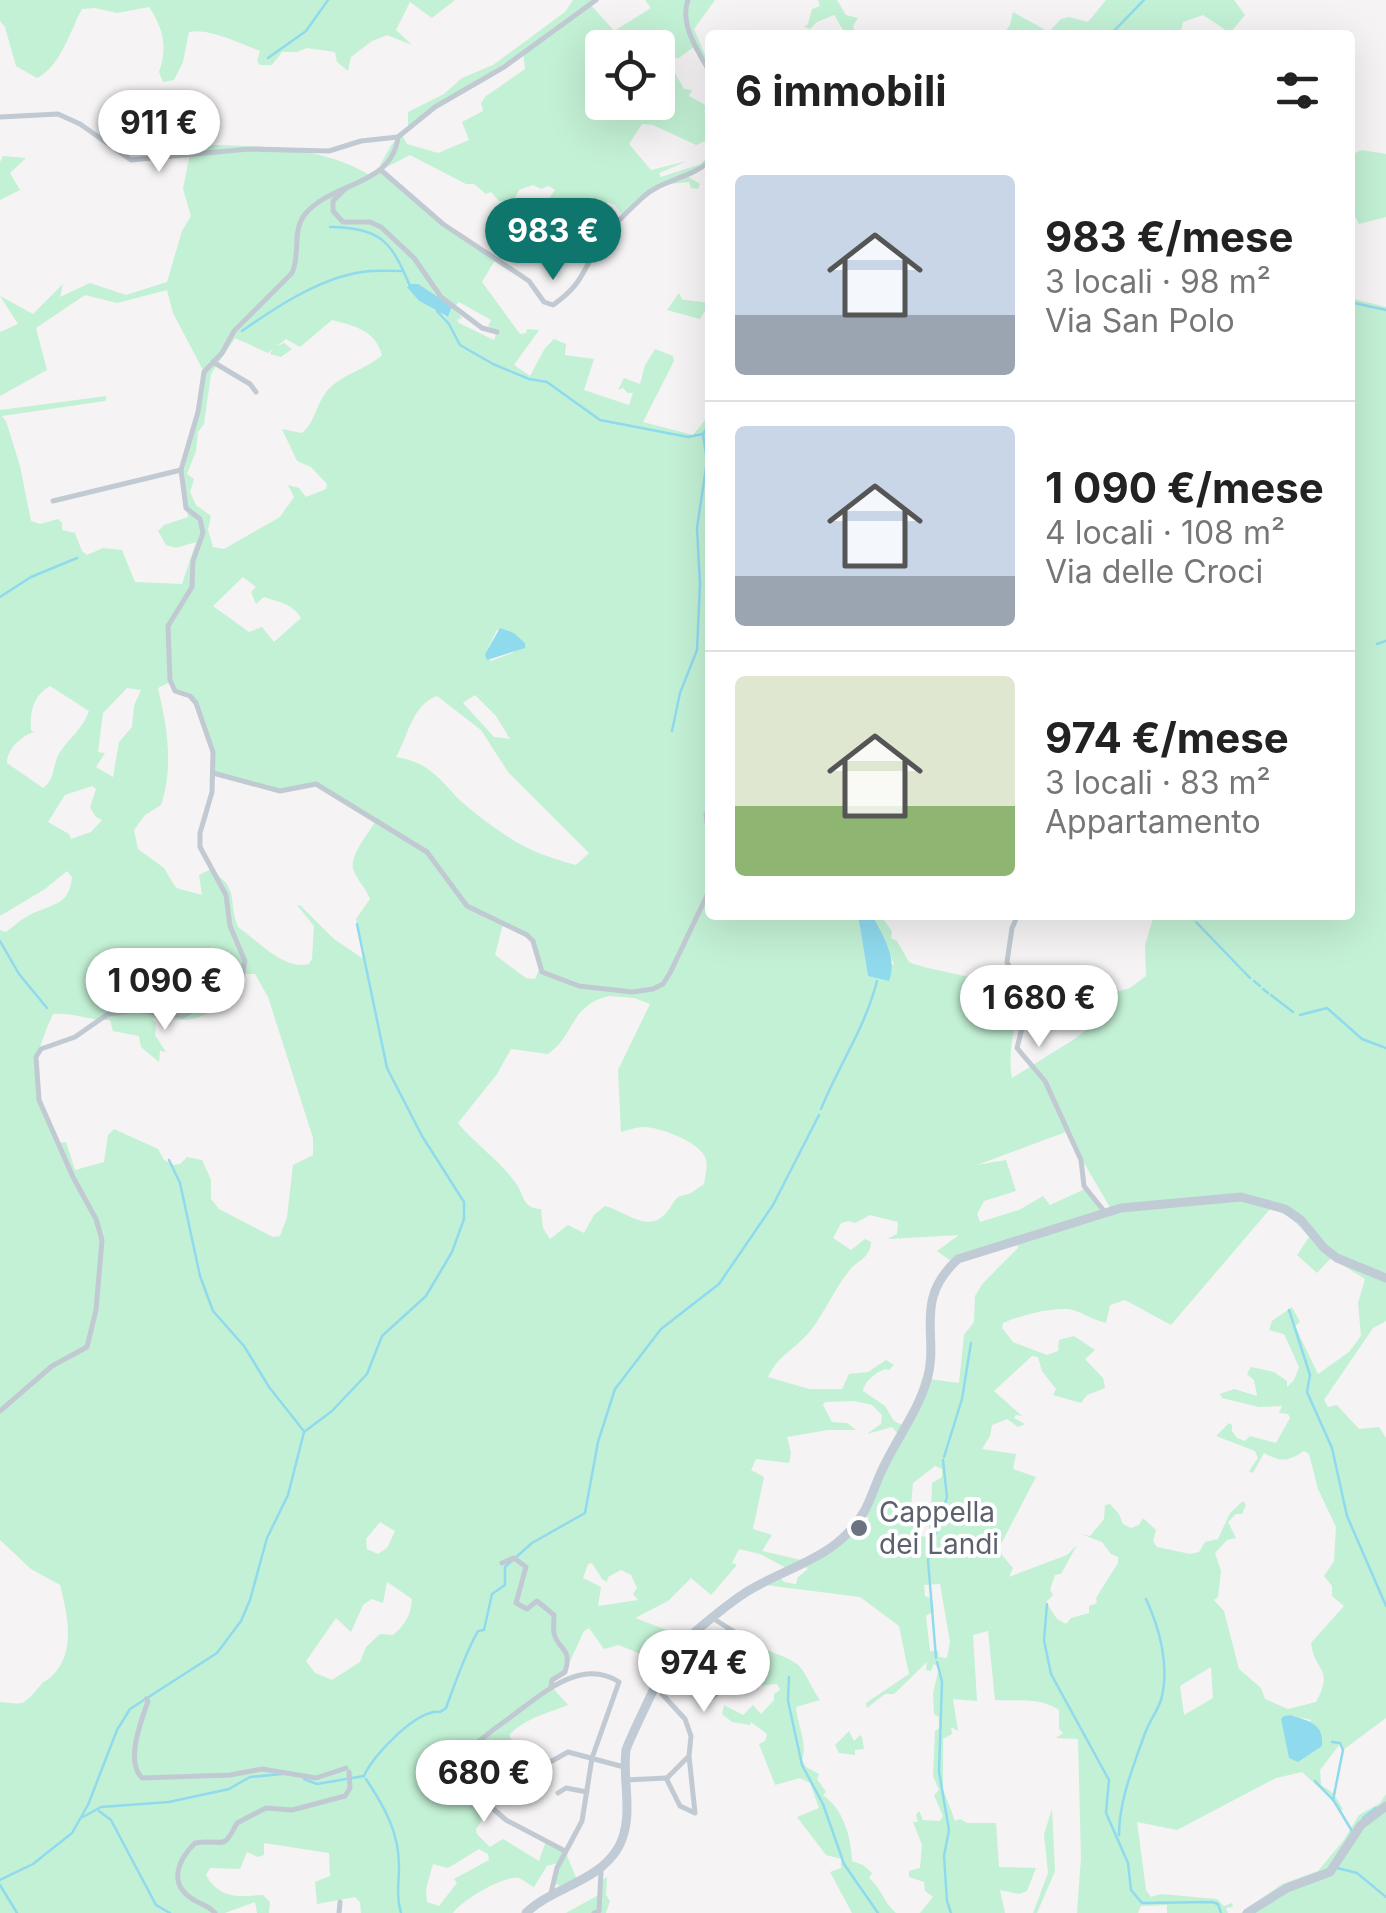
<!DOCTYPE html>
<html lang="it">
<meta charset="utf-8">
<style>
body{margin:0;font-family:Inter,sans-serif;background:#f6f6f6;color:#222;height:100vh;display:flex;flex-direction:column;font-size:38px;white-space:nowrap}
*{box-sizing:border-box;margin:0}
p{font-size:32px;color:#767676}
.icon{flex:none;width:55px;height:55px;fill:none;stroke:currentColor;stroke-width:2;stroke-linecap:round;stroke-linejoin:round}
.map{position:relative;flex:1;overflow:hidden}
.panel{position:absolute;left:705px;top:30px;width:650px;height:890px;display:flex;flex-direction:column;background:#fff;border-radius:10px;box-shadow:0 10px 40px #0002}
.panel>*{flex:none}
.controls{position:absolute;left:585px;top:30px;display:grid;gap:20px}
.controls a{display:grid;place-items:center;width:90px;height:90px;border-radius:10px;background:#fff;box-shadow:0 10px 40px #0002;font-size:50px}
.price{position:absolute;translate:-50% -85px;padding:0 22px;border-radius:35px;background:#fff;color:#222;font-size:32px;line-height:65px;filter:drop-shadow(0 2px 5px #0008)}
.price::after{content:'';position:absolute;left:50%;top:60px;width:30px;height:22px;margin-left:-15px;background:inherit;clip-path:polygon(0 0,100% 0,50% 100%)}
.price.current{background:#0f766e;color:#fff}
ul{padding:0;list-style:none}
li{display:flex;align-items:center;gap:30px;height:250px;padding:0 30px}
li+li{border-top:2px solid #e0e0e0}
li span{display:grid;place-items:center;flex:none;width:280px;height:200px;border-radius:10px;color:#555}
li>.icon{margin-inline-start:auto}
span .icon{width:120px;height:120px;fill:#fffc;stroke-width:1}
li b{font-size:42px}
h2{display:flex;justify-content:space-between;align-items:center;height:120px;padding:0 30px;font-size:42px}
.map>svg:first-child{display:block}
</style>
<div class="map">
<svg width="1386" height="1913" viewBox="0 0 1386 1913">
<rect width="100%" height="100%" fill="#f5f3f3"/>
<g fill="#c3f1d5" fill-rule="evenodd">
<path d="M0 0H455L432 18 410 2 396 30 412 45 387 35 372 41 351 57 348 71 337 62 335 52 307 48 297 52H282L272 65H260L257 61 260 51C241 44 209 28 189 32L183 62 174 80 163 82 159 72C168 48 163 27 149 7L117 13 95 8 82 9C70 31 61 66 37 78L16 66 5 27 0 21Z"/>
<path d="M573 0H596L591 5 614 31 651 8 645 0H715L694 29 708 62 695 46 679 58 667 59 684 89 692 90 689 96 709 107 704 111 708 121 705 141 696 145 653 125 642 124 629 144 651 170 687 161 659 173 661 177 701 164 710 153V162L687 176 700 184 698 189 691 188 689 182 660 185 624 217 615 205 608 202 587 226H583L570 204 569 209 546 217 541 210 555 190 549 186 541 189 533 185 519 190 513 202 499 201 491 192 486 194 474 184H466L410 155 383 169 380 165 392 144 402 135 407 144 438 153 469 140 462 122 483 111 481 103 486 96 525 69 523 52 462 89 412 126 408 125V112L444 94 462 78 493 65 565 12ZM602 48H658V102H602Z"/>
<path d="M818 0H837L846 15 858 18 853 26 856 35C841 35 841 24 834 15L817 22 810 29 804 27 808 24 812 9 820 6Z"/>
<polygon points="1106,0 1234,0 1245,15 1230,33 1203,15 1183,22 1180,35 1003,35 1010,25 1013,12 1049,32 1061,19 1069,17 1088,22"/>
<path d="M215 145C267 146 323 148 368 174L378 170 443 224 495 260 482 282 520 334 526 333 527 329 539 330 514 365 530 376 545 348 554 339 566 344 565 355 594 359 584 390 629 405 633 393H628L623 388 618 390 624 378 640 384 645 365 655 349 673 356 674 361 643 422 693 435 710 414V812L707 828 710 915H858L868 976 894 964 872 915H880L892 931 891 938 897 941 909 962C931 973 1014 977 1015 1007 1016 1032 1007 1050 1012 1078L1076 1038 1107 1012 1116 992 1130 988 1146 976 1145 945 1154 915H1350V298L1386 307V1321L1373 1328 1324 1400 1328 1407 1337 1405 1359 1429 1379 1427 1386 1438V1718L1343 1750 1340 1744 1320 1770 1321 1785 1333 1793 1337 1785 1335 1796 1343 1809 1340 1811 1330 1798 1302 1772 1276 1778 1177 1830 1137 1822 1146 1890 1151 1897 1161 1894 1217 1899 1224 1906 1232 1903 1233 1907 1226 1908 1228 1913H1167V1905L1141 1906 1138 1913H1077L1081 1858 1078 1739 1056 1738 1063 1733 1059 1729V1710C1040 1697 1018 1701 995 1700L988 1631 973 1635 977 1701 953 1699 958 1731 951 1727 952 1734 943 1739V1789L955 1821 960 1819 967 1823H996L999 1867 1036 1868 1027 1891 1019 1894 1000 1890 1005 1913H920L933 1897 925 1891 924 1882 909 1877V1871L920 1868 922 1845 913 1822H918L916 1815 919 1811 923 1820 940 1821 943 1816 934 1795 939 1790 933 1776 935 1731 939 1728V1717L934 1714 933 1693 939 1668 934 1664 931 1671 926 1670 927 1662 894 1694H885L867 1708 866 1703 909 1674 899 1626 860 1597 765 1585 780 1577 784 1582 796 1584 798 1577 808 1569 804 1566 792 1571 760 1554 739 1549 732 1563 737 1565 711 1595 691 1578 668 1601 635 1618 667 1630 657 1638 645 1656 619 1645 604 1649 589 1628 584 1631 565 1672 554 1679 551 1686 568 1705C545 1714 526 1718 509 1735L515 1746 504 1769 491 1750 466 1766 438 1759 422 1775 425 1788 436 1793 479 1781 493 1797 490 1808 476 1829 477 1834 490 1847 503 1839 539 1861 546 1841 565 1851 578 1882 566 1888 553 1883 558 1863 547 1866 534 1887C533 1887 520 1878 519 1878 504 1875 461 1901 453 1913H361L360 1902 355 1897 317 1904 315 1882 330 1876 329 1853 264 1843V1855L258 1857 247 1852 240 1869 210 1868 206 1875C219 1899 238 1897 263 1895L270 1902 269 1913H257L255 1902 225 1913H0V1702C26 1705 23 1705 40 1686 44 1680 47 1681 52 1676 77 1652 67 1613 60 1585L31 1569 0 1540V930L6 932C13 927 19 921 26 917 47 904 70 908 72 877L67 871 45 889 0 916V410L107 396 105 401 2 416 6 421 20 466 31 521 40 524 58 519 62 523V530L75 533 82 551 87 555 103 548 122 550 135 582 182 584 196 542 176 548 166 545 158 531 164 525 188 517 182 477 199 412 204 372 173 313 167 290 117 303 85 295 36 328 47 370 0 396V332L18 324 0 296 33 314 63 284 60 297 90 283 126 295 167 282 182 231 191 216 183 189 191 148ZM407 285C429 289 440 295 446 317L419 301ZM459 302 491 320 488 326 497 331 494 340 459 323 457 320 462 318 454 307ZM332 320C355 326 375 330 382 355 366 370 341 374 327 391 316 404 315 423 302 433L282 429 297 461 311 467 327 484 326 489 306 497 299 488 288 485 294 497 280 517 224 549 213 547 208 530 211 516 196 505 190 492 194 479 187 474 196 451 198 432 204 424 211 374 235 338 268 353 273 349 270 354 281 357 292 349 284 343 277 346 286 339 300 347ZM243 577 256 587 251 592 256 604 264 597C278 602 292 603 301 618L274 642 262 627 249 632 213 606ZM497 630 514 633 525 643 512 653 491 661 485 654ZM170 682 179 694 192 698 214 758 213 773 288 791 316 784 375 822C368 834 350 855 353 869 356 879 366 888 370 899L356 919 364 950 362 958 334 939 301 906 297 905 314 926 312 959 309 964C284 971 257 940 238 927 227 899 241 888 209 870L199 875 202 895 176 888 164 868 138 849 134 830 145 815 161 805C174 767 167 726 158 688ZM50 686 89 711C83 729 70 737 60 752 52 764 56 779 43 788L7 763C7 749 21 736 34 732L31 730C30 711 33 696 50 686ZM127 688 141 690 134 706 132 727 119 742 113 777 96 767 105 753 98 752 103 713ZM475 695 496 716 510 739 494 737 463 703ZM437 696 481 730 508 772 589 853 576 865C554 859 529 851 510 838 497 830 463 805 454 794 436 774 423 761 396 757 407 740 411 705 437 696ZM92 786 96 789 90 807 96 817 102 820 91 832 71 839 69 834 48 822 65 795ZM503 924 533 941 540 967 535 979 526 978 495 955ZM243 974H255L268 997 313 1138V1155L293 1165 287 1217 280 1236 273 1237 219 1209 211 1199V1180L202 1160 187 1157 180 1164 173 1165 164 1160 158 1149 114 1129 108 1135 104 1162 75 1170 66 1142 59 1143C33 1085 26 1074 53 1014 74 1012 90 1021 110 1020L113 1031 139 1036 141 1047 159 1062 160 1051 166 1052 155 1035 156 1023 151 1018C188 1021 200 1024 228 997L225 994 241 980ZM609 996 634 998 650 1004 618 1070 621 1132C628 1130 637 1127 644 1127 660 1127 703 1143 706 1160 708 1167 705 1177 704 1184L691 1193 678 1197C672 1203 668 1213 662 1217 644 1231 623 1210 605 1206L594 1215 584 1233 568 1225 550 1239 543 1228 541 1209C521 1208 525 1195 515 1182 499 1160 475 1144 458 1123L497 1074 511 1049 548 1054C576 1034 570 1005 609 996ZM1066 1132 1112 1211 1102 1210 1085 1189 1050 1205 1043 1196 1019 1210 980 1222 977 1214 984 1201 1016 1191 1006 1160 977 1165ZM1270 1209C1287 1212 1299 1225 1309 1237L1297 1255 1317 1273 1331 1258 1365 1279 1358 1303 1361 1336 1349 1352 1318 1374 1295 1326 1300 1322 1292 1307 1272 1321 1269 1330 1284 1334 1299 1367 1294 1380 1287 1387V1381L1274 1372 1251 1367 1247 1374 1254 1380 1257 1396 1234 1389 1220 1394 1222 1398 1259 1407 1282 1406 1279 1413 1288 1414 1290 1418 1276 1443 1250 1436 1245 1441 1237 1438 1232 1431V1425L1229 1423 1216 1436 1255 1451 1258 1458 1249 1471 1253 1473 1264 1453C1283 1463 1288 1461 1304 1451L1309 1454 1318 1489 1336 1527 1334 1561 1324 1576 1332 1586V1596L1344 1606 1311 1643C1314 1671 1335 1668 1316 1702L1288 1709 1265 1699 1261 1688 1239 1669 1224 1611 1214 1600 1218 1597 1221 1571 1215 1553 1227 1540 1236 1538 1228 1522 1236 1514H1242L1246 1505 1243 1501 1230 1513 1218 1539 1205 1542 1199 1552 1190 1554 1157 1547 1153 1541 1156 1530 1143 1518 1139 1525 1131 1528 1123 1524 1119 1514 1110 1504 1105 1505 1104 1519 1090 1536 1081 1534 1102 1542 1111 1554 1118 1557V1563L1096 1598 1097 1603 1089 1606V1613L1071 1618 1066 1624 1057 1619 1046 1602 1053 1595 1050 1590 1055 1575 1061 1574 1077 1545 1067 1555 1009 1577 1013 1568 1002 1555 1000 1546 1036 1477 1013 1469 1016 1454 982 1449 990 1436 992 1425 1007 1419 1018 1427 1025 1424 1014 1418 1016 1415 1022 1416 994 1391 1032 1356 1038 1357 1042 1371 1056 1389 1053 1395 1081 1403 1087 1395 1105 1388 1103 1378 1085 1359 1095 1350 1074 1336 1059 1340 1058 1351 1047 1355 1013 1342 1002 1328 1003 1323C1021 1315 1048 1308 1068 1309 1079 1310 1092 1320 1106 1323L1110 1305 1125 1300 1171 1325ZM870 1215 898 1222 897 1234 887 1239 959 1235 937 1251 954 1263 1017 1240 1018 1248 983 1283 975 1296 974 1322 964 1335 959 1383 922 1378 915 1407 902 1425 894 1421 885 1406 863 1391C864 1382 876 1372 885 1369L889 1370 894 1365 886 1360 868 1372 849 1374 842 1389H809L768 1377C778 1355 796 1349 810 1331 825 1313 834 1289 849 1271 857 1260 870 1259 871 1242L865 1239 851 1250 833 1238 841 1223 849 1221 855 1223ZM854 1401 872 1405 882 1415 881 1424 867 1434 892 1427 900 1436 863 1514 869 1518 861 1534 848 1533 810 1562 762 1551 772 1535 753 1529 764 1477 751 1470 756 1459 789 1463 791 1453 787 1437 828 1430H856L847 1423 832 1422 823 1405 825 1402ZM935 1466 942 1469V1477L932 1483 931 1518 933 1520 929 1524 930 1536 916 1537 911 1507 913 1483ZM380 1522 395 1531 387 1548 378 1554 367 1549 366 1539ZM592 1563 602 1579 607 1582 608 1577 621 1570 631 1575 637 1588 633 1594 638 1600 598 1606 601 1587 583 1578 588 1564ZM387 1582 412 1599C411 1615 405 1625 393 1635L380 1634 366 1647 360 1662 332 1680 315 1673 306 1661 336 1618 351 1632 363 1605 372 1599 383 1603ZM940 1584 950 1642 947 1658 939 1657 938 1651H930L926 1616 934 1611 932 1599 925 1596 924 1585ZM1211 1667 1213 1698 1184 1715 1180 1686ZM1290 1715 1311 1720 1287 1741 1281 1719ZM479 1849 488 1854 489 1860 454 1879 457 1883 439 1906 427 1902 426 1889 433 1864 448 1868Z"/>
<polygon points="1362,150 1386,154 1386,217 1359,224 1350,207 1350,155"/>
<polygon points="3,156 26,158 10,173 20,190 0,200 0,162"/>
<path d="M679 293 682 299C691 302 699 300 709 304L700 319 667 310Z"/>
<path d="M766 1650C809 1665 798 1666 820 1700L796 1707C797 1724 808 1744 802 1760L806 1767 819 1774 817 1779 826 1792 823 1795C844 1810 851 1837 852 1861L863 1865 872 1873 869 1878C882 1889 883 1902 896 1913H852L830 1872 841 1868V1859L826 1855 797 1817 819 1808 810 1783 800 1778 775 1785 759 1744 765 1741 767 1734 751 1722 750 1725 732 1722 722 1714 724 1705 743 1715 753 1705 761 1714 774 1700V1694L780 1690 777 1684 752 1686 738 1680 757 1672Z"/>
<polygon points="849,1731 854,1741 860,1735 862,1737 864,1749 855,1750 855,1755 839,1753 835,1745"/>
<polygon points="1386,1794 1386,1913 1241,1913 1282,1884 1318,1871 1343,1841 1359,1815 1380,1803"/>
<polygon points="1052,1809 1055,1871 1037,1913 1033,1913 1048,1873 1044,1834"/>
<polygon points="607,1877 606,1895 610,1901 606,1913 566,1913 602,1893 602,1880"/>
</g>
<g fill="#90daee">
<polygon points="410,284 418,284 452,306 448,317 419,301 407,287"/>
<polygon points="500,628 514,633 525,643 525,648 487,660 485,654"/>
<path d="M858 915H872C883 936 898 958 889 981L868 976Z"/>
<path d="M1290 1715C1309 1721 1324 1723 1322 1746L1298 1762 1289 1758 1281 1719 1284 1716Z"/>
</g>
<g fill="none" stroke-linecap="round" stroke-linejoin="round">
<g stroke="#90daee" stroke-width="2.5">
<polyline points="1110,35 1144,0"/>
<polyline points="268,58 306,31 328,0"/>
<path d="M330 227C380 228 391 240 410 286"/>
<polyline points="1350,302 1386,310"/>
<polyline points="437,311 449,324 460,345 493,364 529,379 547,382 600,420 688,437 703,434"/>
<path d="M242 331C276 307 320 278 362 272 375 270 388 271 401 271"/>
<polyline points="0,597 31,577 77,558"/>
<polyline points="1377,644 1386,641"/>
<polyline points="672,731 680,693 697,650 700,584 697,528 707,461 703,434 710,423"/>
<polyline points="1189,915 1193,919"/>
<polyline points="1196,922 1250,978"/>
<polyline points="0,941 19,974 47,1008"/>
<polyline points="1254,981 1260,986"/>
<polyline points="1263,989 1268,993"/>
<polyline points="1271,995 1293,1012"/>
<polyline points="1300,1015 1327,1008 1362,1039 1386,1048"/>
<path d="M821 1109C839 1065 865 1028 877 981"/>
<polyline points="169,1160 180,1183 200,1276 213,1311 244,1346 269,1387 303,1430"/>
<polyline points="1289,1310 1310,1375 1307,1392 1332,1448 1347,1516 1386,1606"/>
<polyline points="944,1457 962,1399 971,1343"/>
<polyline points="1047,1604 1044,1640 1051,1674 1109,1780 1106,1813 1128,1863 1131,1890 1142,1903 1212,1902 1218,1904 1221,1913"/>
<polyline points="936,1658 928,1560 947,1497 943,1460"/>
<polyline points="937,1662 942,1682 939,1772 949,1830 944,1856 947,1901 951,1913"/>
<polyline points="789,1677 788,1701 802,1765 823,1804 844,1864 878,1913"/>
<polyline points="1332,1742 1340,1743 1343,1750 1333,1800"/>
<path d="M364 1776C372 1756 417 1709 440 1712L446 1708C456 1681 464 1656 478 1631L484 1630 492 1594 505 1585V1567L532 1543 585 1513 598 1442 615 1389 661 1329 719 1284 773 1205 819 1115"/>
<polyline points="304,1779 317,1784 364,1776"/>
<path d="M366 1779C384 1806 399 1832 399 1866 399 1883 396 1896 401 1913"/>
<polyline points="1315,1781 1334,1801 1352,1831"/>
<polyline points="99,1811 111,1820 156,1905 170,1913"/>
<polyline points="83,1817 101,1807 169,1802 229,1789 250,1777 282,1774"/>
<polyline points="1363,1818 1376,1808"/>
<path d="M1119 1835C1119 1801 1133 1767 1144 1736 1148 1723 1157 1712 1161 1700 1170 1667 1160 1629 1146 1599"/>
<polyline points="1337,1868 1357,1873 1386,1897"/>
<polyline points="0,1880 33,1864 72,1833 88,1805 117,1730 130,1709 217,1653 241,1621 250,1600 267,1538 288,1495 304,1432 332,1411 367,1374 382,1336 426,1296 452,1252 464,1219 464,1202 422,1136 387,1068 357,924"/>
<polyline points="0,1885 17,1913"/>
</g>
<g stroke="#c1cad2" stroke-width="5">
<path d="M688 0C679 23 698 52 710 72"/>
<polyline points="0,117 58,114 80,124 131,160 249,149 329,151 361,141 398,137 435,107 504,67 596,0"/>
<path d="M382 171 443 224 529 281 544 302 553 305C584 283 581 272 600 244 610 228 628 211 642 198 662 179 690 179 710 161"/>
<polyline points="346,188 333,201 333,211 343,222 370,222 381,227 414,258 441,297 482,328 497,332"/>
<polyline points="213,362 250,384 256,392"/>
<polyline points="53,501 181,470"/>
<polyline points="213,773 280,791 316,784 427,852 467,906 527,935 533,941 542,972 579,986 632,992 653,989 663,984 670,973 710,889"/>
<polyline points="710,803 706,815 710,846"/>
<polyline points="1018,915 1012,928 1007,962 1028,1005 1017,1048 1045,1081 1081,1160 1084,1186 1104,1211"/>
<path d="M0 1411 52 1366 87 1347 96 1310 102 1240 96 1219 73 1177 39 1100 36 1057 41 1049 75 1037 108 1014 135 1010 183 1016 237 985 241 980 245 961 230 926 226 895 200 847V833L212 792 213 752 196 703 190 696 175 691 170 680 168 626 192 587 193 561 203 533 200 519 186 508 181 470 198 412 204 372 222 353 234 331 292 273C301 254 291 230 306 213 333 182 392 186 398 137"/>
<path d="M502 1563 514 1558 526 1567 516 1603 527 1609 537 1601 554 1615C554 1621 553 1627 554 1633 558 1651 573 1647 565 1672L552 1680 551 1686"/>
<polyline points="714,1619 757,1646"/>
<polyline points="683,1688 701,1663 730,1638 728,1629"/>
<polyline points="701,1691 713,1674 727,1666"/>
<path d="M146 1699 148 1701C141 1721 125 1762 142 1778L230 1775 262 1769 316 1778 346 1768"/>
<polyline points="538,1764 552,1761 568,1752 624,1767"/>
<polyline points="667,1778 687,1758"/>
<polyline points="626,1780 666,1778 680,1806 695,1813 689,1756 691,1736 685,1719 662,1694 659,1681 700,1691 710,1699 735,1678"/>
<polyline points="558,1793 566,1788 587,1792"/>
<path d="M551 1893 557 1868 582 1821 592 1758 619 1682C579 1656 538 1698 508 1719 488 1733 471 1747 454 1764L453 1770 460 1780 506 1820 565 1851"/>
<path d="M215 1913C208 1905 202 1905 194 1900 167 1884 178 1860 195 1843 224 1838 222 1853 237 1823L266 1808 292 1810 345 1796 350 1788 349 1772"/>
<polyline points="339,1913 340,1902"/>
<polyline points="594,1913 599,1911 601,1871"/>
</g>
<g stroke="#c1cbd6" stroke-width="9">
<path d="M526 1913C553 1887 598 1882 618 1848 635 1818 622 1782 626 1750 627 1745 667 1660 672 1654 687 1637 734 1598 755 1587 796 1564 840 1555 865 1510 872 1497 876 1482 883 1468 897 1438 917 1413 927 1380 940 1336 912 1301 958 1259L1121 1208 1241 1197 1285 1209 1301 1220 1324 1248 1337 1258 1386 1278"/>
<polyline points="1247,1913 1287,1888 1330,1872 1361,1825 1386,1806"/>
</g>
</g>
<circle fill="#6b7280" stroke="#fff" stroke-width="4" cx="859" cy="1528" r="10"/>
<g text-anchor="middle" stroke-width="8" stroke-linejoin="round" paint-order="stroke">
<g font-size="28" fill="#5b616d" stroke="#fff" text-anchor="start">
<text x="879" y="1522">Cappella<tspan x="879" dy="32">dei Landi</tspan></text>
</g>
</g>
</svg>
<div class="controls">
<a><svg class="icon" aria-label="locate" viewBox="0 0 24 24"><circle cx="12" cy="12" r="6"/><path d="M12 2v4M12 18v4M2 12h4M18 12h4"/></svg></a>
</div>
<b class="price" style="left:159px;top:175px">911 €</b>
<b class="price current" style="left:553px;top:283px">983 €</b>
<b class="price" style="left:165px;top:1033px">1 090 €</b>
<b class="price" style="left:1039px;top:1050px">1 680 €</b>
<b class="price" style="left:704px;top:1715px">974 €</b>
<b class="price" style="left:484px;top:1825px">680 €</b>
<section class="panel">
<h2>6 immobili<svg class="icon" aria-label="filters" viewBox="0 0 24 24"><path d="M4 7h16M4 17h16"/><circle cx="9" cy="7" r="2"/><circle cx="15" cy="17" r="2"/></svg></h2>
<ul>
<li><span style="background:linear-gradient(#c9d6e8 70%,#9aa5b1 0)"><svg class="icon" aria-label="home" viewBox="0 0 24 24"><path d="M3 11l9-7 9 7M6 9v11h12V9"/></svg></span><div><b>983 €/mese</b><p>3 locali · 98 m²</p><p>Via San Polo</p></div></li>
<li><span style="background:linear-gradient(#c9d6e8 75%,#9aa5b1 0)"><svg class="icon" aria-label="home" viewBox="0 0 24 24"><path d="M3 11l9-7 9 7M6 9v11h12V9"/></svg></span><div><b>1 090 €/mese</b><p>4 locali · 108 m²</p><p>Via delle Croci</p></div></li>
<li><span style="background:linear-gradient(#dfe7d0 65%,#8fb573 0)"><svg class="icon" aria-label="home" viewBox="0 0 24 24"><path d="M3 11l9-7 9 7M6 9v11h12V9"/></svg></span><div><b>974 €/mese</b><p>3 locali · 83 m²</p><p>Appartamento</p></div></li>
</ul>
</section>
</div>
